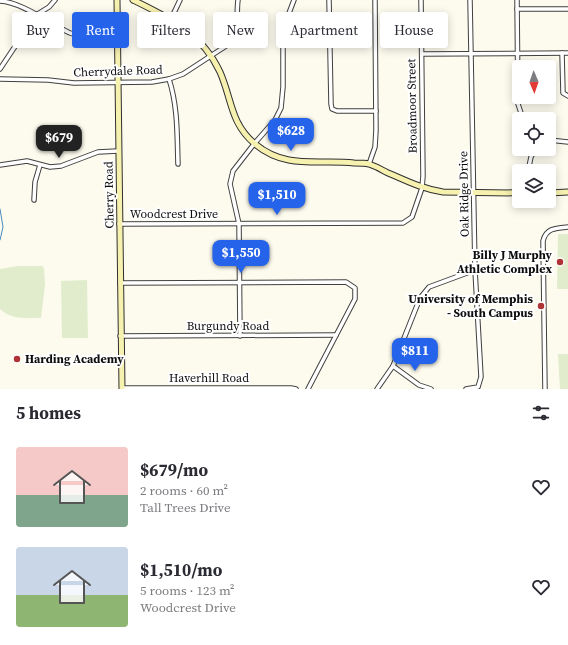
<!DOCTYPE html>
<meta charset="utf-8">
<style>
body{margin:0;font-family:"Source Serif 4",serif;background:#f2f2f3;color:#2b2b33;height:100vh;display:flex;flex-direction:column;font-size:15px;white-space:nowrap}
*{box-sizing:border-box;margin:0}
p{font-size:13px;color:#7c7c81}
.icon{flex:none;width:22px;height:22px;fill:none;stroke:currentColor;stroke-width:2;stroke-linecap:round;stroke-linejoin:round}
.map{position:relative;height:389px;overflow:hidden}
.details{display:flex;flex-direction:column;background:#fff;flex:1}
.details>*{flex:none}
.hud{position:absolute;left:12px;top:12px;width:544px;height:36px;display:flex;gap:8px}
.needle{width:26px;rotate:178deg}
.tools{position:absolute;left:512px;top:60px;display:grid;gap:8px}
.tools a{display:grid;place-items:center;width:44px;height:44px;border-radius:4px;background:#fff;box-shadow:0 2px 10px #0003;font-size:20px}
.price{position:absolute;translate:-50% -34px;padding:0 9px;border-radius:8px;background:#2563eb;color:#fff;font-size:13px;line-height:26px;filter:drop-shadow(0 1px 2px #0008)}
.price::after{content:'';position:absolute;left:50%;top:24px;width:12px;height:9px;margin-left:-6px;background:inherit;clip-path:polygon(0 0,100% 0,50% 100%)}
.price.active{background:#222;color:#fff}
ul{padding:0;list-style:none}
li{display:flex;align-items:center;gap:12px;height:100px;padding:0 16px}
li span{display:grid;place-items:center;flex:none;width:112px;height:80px;border-radius:4px;color:#555}
li>.icon{margin-inline-start:auto}
span .icon{width:48px;height:48px;fill:#fffc;stroke-width:1}
li b{font-size:17px}
h2{display:flex;justify-content:space-between;align-items:center;height:48px;padding:0 16px;font-size:17px}
.chip{padding:0 14px;border-radius:4px;background:#fff;box-shadow:0 2px 10px #0003;font-size:14px;line-height:36px}
.chip.active{background:#2563eb;color:#fff}
.map>svg:first-child{display:block}
</style>
<div class="map">
<svg width="568" height="389" viewBox="0 0 568 389">
<rect width="100%" height="100%" fill="#fdfbee"/>
<g fill="#e0eccc">
<polygon points="558,234 568,234 568,289 557,289"/>
<path d="M18 266H42L44 268 45 285 41 318C26 318 12 320 0 309V269Z"/>
<polygon points="87,280 88,338 62,338 61,281"/>
<polygon points="558,354 568,354 568,389 560,389"/>
</g>
<g fill="none" stroke-linecap="round" stroke-linejoin="round">
<polyline stroke="#468bbf" stroke-width="1" points="0,209 3,227 0,240"/>
<defs>
<g id="street">
<polyline points="329,0 331,104 332,109 337,111 376,111"/>
<polyline points="517,0 518,104 523,119"/>
<path d="M0 1C22 2 50 24 70 33 84 38 102 36 117 36"/>
<polyline points="517,9 568,9"/>
<polyline points="171,19 180,0"/>
<polyline points="562,53 563,93 568,96"/>
<polyline points="422,54 568,53"/>
<polyline points="0,69 36,15 49,7 55,0"/>
<path d="M0 79 48 80 74 83 152 82 169 79 183 74 229 44C240 32 236 15 238 0"/>
<path d="M169 79C178 107 177 135 178 164"/>
<polyline points="549,140 568,142"/>
<polyline points="369,164 375,147 376,130 375,0"/>
<polyline points="0,165 27,161 50,167 61,166 98,152 118,151"/>
<polyline points="528,171 531,157 535,149"/>
<polyline points="34,200 35,182 40,165"/>
<polyline points="119,224 403,223 412,217 422,188 423,176 421,0"/>
<polyline points="120,283 346,282 355,288 355,299 308,389"/>
<polyline points="120,336 336,335"/>
<polyline points="240,336 239,224 230,184 233,171 254,144 275,120 281,108 283,87 283,31 286,21 294,0"/>
<polyline points="393,366 419,385 431,389"/>
<polyline points="122,388 291,388 296,389"/>
<polyline points="377,389 393,366 420,298 429,287 475,270"/>
<polyline points="466,389 478,387 481,377 475,270 470,0"/>
<path d="M545 389 543 241C546 228 556 228 568 227"/>
</g>
<g id="secondary">
<polyline points="117,0 122,389"/>
<path d="M133 0C170 18 202 33 220 72 232 99 230 123 255 144 286 170 319 159 354 163 359 163 365 163 369 164 375 166 381 169 386 172 405 180 422 189 443 192L519 193"/>
<polyline points="549,193 568,192"/>
</g>
</defs>
<use href="#street" stroke="#404040" stroke-width="5.5"/>
<use href="#secondary" stroke="#2f2f2f" stroke-width="7"/>
<use href="#street" stroke="#fff" stroke-width="3.5"/>
<use href="#secondary" stroke="#f7f1b0" stroke-width="5"/>
</g>
<g fill="#af3335" stroke="#fff" stroke-width="1.5">
<circle cx="560" cy="262" r="4"/>
<circle cx="541" cy="306" r="4"/>
<circle cx="17" cy="359" r="4"/>
</g>
<g text-anchor="middle" stroke-width="4" stroke-linejoin="round" paint-order="stroke">
<g font-size="12" fill="#0d0d0d" stroke="#fff">
<text transform="translate(118 71) rotate(-2)" y="4">Cherrydale Road</text>
<text transform="translate(412 106) rotate(-91)" y="4">Broadmoor Street</text>
<text transform="translate(464 194) rotate(-91)" y="4">Oak Ridge Drive</text>
<text transform="translate(109 195) rotate(-91)" y="4">Cherry Road</text>
<text x="174" y="218">Woodcrest Drive</text>
<text x="228" y="330">Burgundy Road</text>
<text x="209" y="382">Haverhill Road</text>
</g>
<g font-size="12" font-weight="bold" fill="#0d0d0d" stroke="#fff" text-anchor="end">
<text x="552" y="259">Billy J Murphy<tspan x="552" dy="14">Athletic Complex</tspan></text>
<text x="533" y="303">University of Memphis<tspan x="533" dy="14">- South Campus</tspan></text>
<text x="25" y="363" text-anchor="start">Harding Academy</text>
</g>
</g>
</svg>
<div class="tools">
<a><svg class="needle" viewBox="-14 -14 28 28"><path d="M0-13l5 13h-10z" fill="#e53935"/><path d="M0 13l5-13h-10z" fill="#7c7c81"/></svg></a>
<a><svg class="icon" aria-label="locate" viewBox="0 0 24 24"><circle cx="12" cy="12" r="6"/><path d="M12 2v4M12 18v4M2 12h4M18 12h4"/></svg></a>
<a><svg class="icon" aria-label="layers" viewBox="0 0 24 24"><path d="M12 4l9 5-9 5-9-5zM3 14l9 5 9-5"/></svg></a>
</div>
<b class="price" style="left:291px;top:152px">$628</b>
<b class="price active" style="left:59px;top:159px">$679</b>
<b class="price" style="left:277px;top:216px">$1,510</b>
<b class="price" style="left:241px;top:274px">$1,550</b>
<b class="price" style="left:415px;top:372px">$811</b>
<div class="hud">
<a class="chip">Buy</a>
<a class="chip active">Rent</a>
<a class="chip">Filters</a>
<a class="chip">New</a>
<a class="chip">Apartment</a>
<a class="chip">House</a>
</div>
</div>
<section class="details">
<h2>5 homes<svg class="icon" aria-label="filters" viewBox="0 0 24 24"><path d="M4 7h16M4 17h16"/><circle cx="9" cy="7" r="2"/><circle cx="15" cy="17" r="2"/></svg></h2>
<ul>
<li><span style="background:linear-gradient(#f6c9c9 60%,#7fa58c 0)"><svg class="icon" aria-label="home" viewBox="0 0 24 24"><path d="M3 11l9-7 9 7M6 9v11h12V9"/></svg></span><div><b>$679/mo</b><p>2 rooms · 60 m²</p><p>Tall Trees Drive</p></div><svg class="icon" aria-label="heart" viewBox="0 0 24 24"><path d="M12 20l-8-8c-3-5 5-10 8-4 3-6 11-1 8 4z"/></svg></li>
<li><span style="background:linear-gradient(#c9d6e8 60%,#8fb573 0)"><svg class="icon" aria-label="home" viewBox="0 0 24 24"><path d="M3 11l9-7 9 7M6 9v11h12V9"/></svg></span><div><b>$1,510/mo</b><p>5 rooms · 123 m²</p><p>Woodcrest Drive</p></div><svg class="icon" aria-label="heart" viewBox="0 0 24 24"><path d="M12 20l-8-8c-3-5 5-10 8-4 3-6 11-1 8 4z"/></svg></li>
</ul>
</section>
